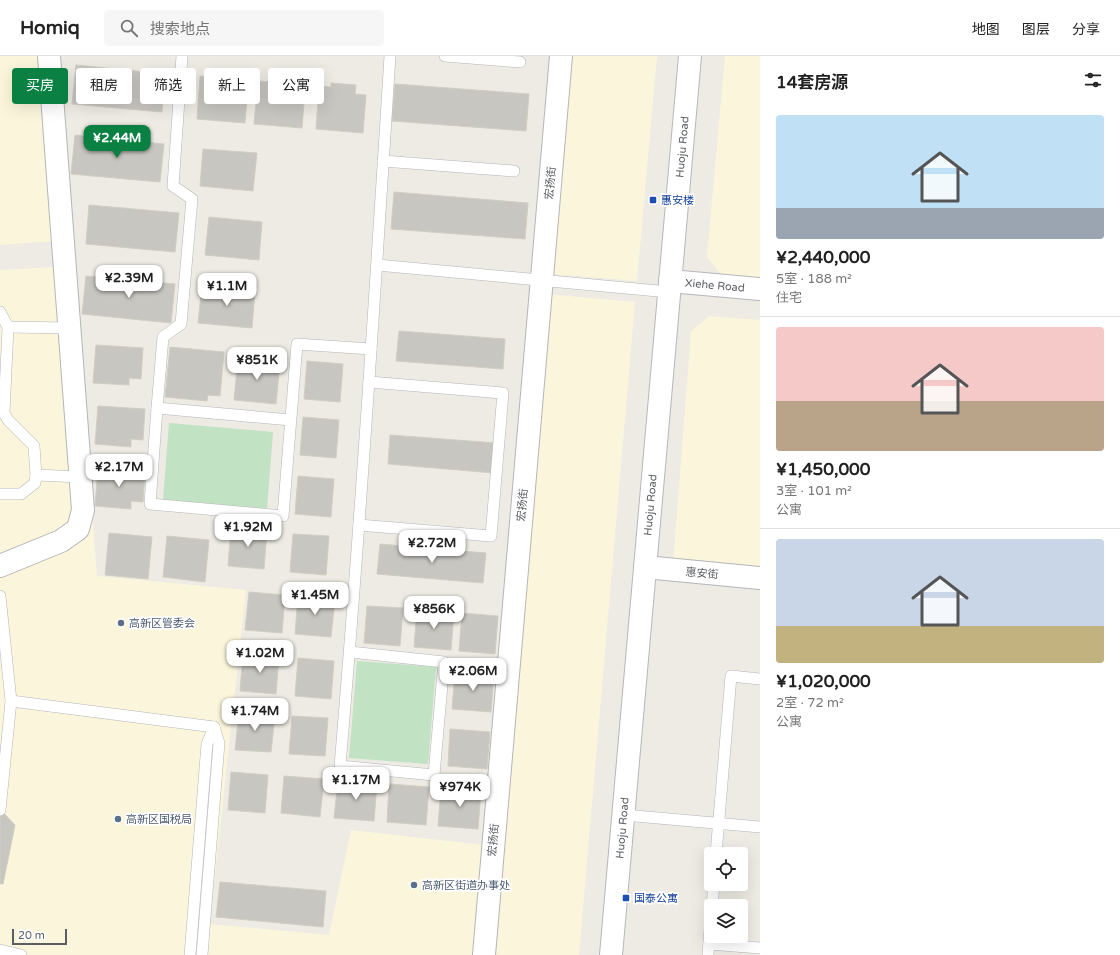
<!DOCTYPE html>
<html lang="zh">
<meta charset="utf-8">
<style>
body{margin:0;font-family:"Varela Round","Noto Sans SC",sans-serif;background:#f6f6f6;color:#222;height:100vh;display:flex;flex-direction:column;font-size:15px;white-space:nowrap}
*{box-sizing:border-box;margin:0}
p{font-size:13px;color:#767676}
.icon{flex:none;width:22px;height:22px;fill:none;stroke:currentColor;stroke-width:2;stroke-linecap:round;stroke-linejoin:round}
.map{position:relative;flex:1;overflow:hidden}
.sheet{display:flex;flex-direction:column;background:#fff;width:360px}
.sheet>*{flex:none}
.guide{position:absolute;left:12px;top:12px;width:380px;height:36px;display:flex;gap:8px}
.tools{position:absolute;left:704px;top:791px;display:grid;gap:8px}
.tools a{display:grid;place-items:center;width:44px;height:44px;border-radius:4px;background:#fff;box-shadow:0 4px 16px #0002;font-size:20px}
.scale{position:absolute;left:12px;bottom:10px;width:55px;box-sizing:border-box;padding-left:4px;border:2px solid #5b5e63;border-top:0;font-size:11px;line-height:14px;white-space:nowrap;color:#5b5e63;-webkit-text-stroke:3px #fff;paint-order:stroke}
.price{position:absolute;translate:-50% -34px;padding:0 9px;border-radius:8px;background:#fff;color:#222;font-size:13px;line-height:26px;filter:drop-shadow(0 1px 2px #0008)}
.price::after{content:'';position:absolute;left:50%;top:24px;width:12px;height:9px;margin-left:-6px;background:inherit;clip-path:polygon(0 0,100% 0,50% 100%)}
.price.on{background:#0b8043;color:#fff}
ul{padding:0;list-style:none}
li{display:grid;align-content:center;gap:8px;height:212px;padding:0 16px}
li+li{border-top:1px solid #e0e0e0}
li span{display:grid;place-items:center;height:124px;border-radius:4px;color:#555}
li>.icon{margin-inline-start:auto}
span .icon{width:72px;height:72px;fill:#fffc;stroke-width:1}
li b{font-size:17px}
h2{display:flex;justify-content:space-between;align-items:center;height:48px;padding:0 16px;font-size:17px}
.chip{padding:0 14px;border-radius:4px;background:#fff;box-shadow:0 4px 16px #0002;font-size:14px;line-height:36px}
.chip.on{background:#0b8043;color:#fff}
header{display:flex;align-items:center;gap:24px;box-sizing:border-box;height:56px;padding:0 20px;background:#fff;border-bottom:1px solid #e0e0e0}
header strong{font-size:19px}
nav{display:flex;gap:22px;margin-inline-start:auto;font-size:14px}
.search{width:280px;height:36px;background:#f6f6f6;display:flex;align-items:center;gap:10px;box-sizing:border-box;padding:0 14px;border-radius:4px;color:#767676;font-size:15px}
main{display:flex;flex:1;min-height:0}
.map>svg:first-child{display:block}
</style>
<header>
<strong>Homiq</strong>
<div class="search"><svg class="icon" aria-label="search" viewBox="0 0 24 24"><circle cx="10" cy="10" r="6"/><path d="M15 15l6 6"/></svg>搜索地点</div>
<nav><a>地图</a><a>图层</a><a>分享</a></nav>
</header>
<main>
<div class="map">
<svg width="760" height="899" viewBox="0 0 760 899">
<rect width="100%" height="100%" fill="#edebe3"/>
<g fill="#fbf6db">
<polygon points="0,0 41,0 55,185 0,189"/>
<polygon points="571,0 657,0 637,225 552,218"/>
<polygon points="725,0 760,0 760,230 728,227 707,201"/>
<polygon points="73,210 97,520 246,534 207,892 210,868 329,879 351,774 492,790 481,899 0,899 0,214"/>
<polygon points="547,238 635,246 579,899 490,899"/>
<polygon points="709,260 760,264 760,527 672,521 691,275"/>
</g>
<g fill="#c2e2c4">
<polygon points="169,367 273,376 267,453 163,444"/>
<polygon points="357,605 436,611 428,708 349,702"/>
</g>
<g fill="#c8c6c0" stroke="#d1cdc2">
<polygon points="76,9 165,18 162,56 72,48"/>
<polygon points="212,17 237,19 236,28 248,29 245,67 197,63 200,20 212,21"/>
<polygon points="270,21 295,23 294,33 305,34 302,72 254,68 258,25 270,26"/>
<polygon points="331,27 356,29 355,38 366,39 363,77 316,73 319,30 331,31"/>
<polygon points="395,28 529,38 526,75 392,65"/>
<polygon points="75,79 164,88 160,126 71,118"/>
<polygon points="203,93 257,97 253,135 200,130"/>
<polygon points="394,136 528,147 525,183 391,173"/>
<polygon points="89,149 179,157 175,196 86,188"/>
<polygon points="209,161 262,166 259,204 205,199"/>
<polygon points="86,220 175,228 171,267 82,258"/>
<polygon points="202,229 255,234 252,272 198,267"/>
<polygon points="399,275 505,283 503,313 396,305"/>
<polygon points="96,289 143,292 141,323 129,322 129,329 93,327"/>
<polygon points="170,291 224,296 220,340 208,339 207,345 165,341"/>
<polygon points="238,302 280,306 276,348 234,344"/>
<polygon points="307,305 343,308 340,346 304,343"/>
<polygon points="98,350 145,353 143,384 131,383 131,391 95,388"/>
<polygon points="303,361 339,364 336,402 300,399"/>
<polygon points="390,379 496,387 494,417 388,408"/>
<polygon points="98,412 145,415 143,446 131,445 131,453 95,450"/>
<polygon points="298,420 334,423 331,461 295,458"/>
<polygon points="231,472 267,475 264,513 228,510"/>
<polygon points="109,477 152,481 148,523 105,519"/>
<polygon points="293,478 329,480 326,519 290,516"/>
<polygon points="167,480 209,484 205,526 163,521"/>
<polygon points="380,488 486,497 483,527 377,518"/>
<polygon points="249,536 285,539 282,577 245,574"/>
<polygon points="298,540 335,543 331,581 295,578"/>
<polygon points="367,550 403,552 400,590 364,587"/>
<polygon points="417,553 454,556 451,594 414,591"/>
<polygon points="462,557 498,560 495,598 459,595"/>
<polygon points="243,597 279,600 276,638 240,635"/>
<polygon points="298,602 334,605 331,643 295,640"/>
<polygon points="455,616 494,618 491,656 452,653"/>
<polygon points="239,656 275,658 271,696 235,694"/>
<polygon points="292,660 328,662 325,700 289,698"/>
<polygon points="450,673 490,676 487,713 448,710"/>
<polygon points="231,716 268,719 265,757 228,754"/>
<polygon points="284,720 324,723 320,761 281,757"/>
<polygon points="338,724 377,727 374,765 334,762"/>
<polygon points="389,728 429,731 426,769 387,766"/>
<polygon points="441,732 481,735 478,773 438,770"/>
<polygon points="0,753 15,769 3,828 0,828"/>
<polygon points="220,826 326,835 323,871 216,861"/>
</g>
<g fill="none" stroke-linecap="round" stroke-linejoin="round">
<defs>
<g id="lane">
<polyline points="445,0 520,6"/>
<polyline points="383,105 514,115"/>
<polyline points="377,209 669,236"/>
<polyline points="0,256 8,271 4,357 8,364 34,390 36,419 35,427 21,438 0,438"/>
<polyline points="8,271 68,272"/>
<polyline points="157,352 163,281 181,268 192,143 173,130 182,0"/>
<polyline points="291,364 157,352 150,448 283,460 297,288 371,293"/>
<polyline points="36,419 80,421"/>
<polyline points="359,469 491,480 503,337 369,326"/>
<polyline points="0,540 11,645 0,754"/>
<path d="M350 596 444 606 434 719 340 710C360 474 375 237 390 0"/>
<polyline points="11,645 214,671"/>
<polyline points="624,759 760,771"/>
<polyline points="716,798 731,620 760,623"/>
<polyline points="712,850 714,828"/>
<polyline points="709,888 760,892"/>
<polyline points="0,894 21,899"/>
<polyline points="190,899 207,688 214,671"/>
<polyline points="202,899 219,687 214,671"/>
<polyline points="708,899 711,860"/>
</g>
<g id="street">
<polyline points="0,510 61,485 78,473 83,454 49,0"/>
<polyline points="645,511 760,522"/>
<polyline points="484,899 561,0"/>
</g>
<g id="secondary">
<polyline points="670,225 760,233"/>
<polyline points="611,899 690,0"/>
</g>
</defs>
<use href="#lane" stroke="#b4b5b9" stroke-width="12"/>
<use href="#street" stroke="#b4b5b9" stroke-width="24"/>
<use href="#secondary" stroke="#b5b7bc" stroke-width="24"/>
<use href="#lane" stroke="#fff" stroke-width="11"/>
<use href="#street" stroke="#fff" stroke-width="22"/>
<use href="#secondary" stroke="#fff" stroke-width="22"/>
</g>
<g fill="#1a4fb4" stroke="#fff" stroke-width="1.5">
<rect x="649" y="140" width="8" height="8" rx="2"/>
<rect x="622" y="838" width="8" height="8" rx="2"/>
</g>
<g fill="#5c6f8a" stroke="#fff" stroke-width="1.5">
<circle cx="121" cy="567" r="4"/>
<circle cx="118" cy="763" r="4"/>
<circle cx="414" cy="829" r="4"/>
</g>
<g text-anchor="middle" stroke-width="3.5" stroke-linejoin="round" paint-order="stroke">
<g font-size="11" fill="#5b5e63" stroke="#fff">
<text transform="translate(682 91) rotate(-85)" y="4">Huoju Road</text>
<text transform="translate(550 127) rotate(-85)" y="4">宏扬街</text>
<text transform="translate(715 229) rotate(5)" y="4">Xiehe Road</text>
<text transform="translate(522 449) rotate(-85)" y="4">宏扬街</text>
<text transform="translate(650 449) rotate(-85)" y="4">Huoju Road</text>
<text transform="translate(702 517) rotate(5)" y="4">惠安街</text>
<text transform="translate(622 772) rotate(-85)" y="4">Huoju Road</text>
<text transform="translate(493 784) rotate(-85)" y="4">宏扬街</text>
</g>
<g font-size="11" fill="#164399" stroke="#fff" text-anchor="start">
<text x="661" y="148">惠安楼</text>
<text x="634" y="846">国泰公寓</text>
</g>
<g font-size="11" fill="#4e5e75" stroke="#fff" text-anchor="start">
<text x="129" y="571">高新区管委会</text>
<text x="126" y="767">高新区国税局</text>
<text x="422" y="833">高新区街道办事处</text>
</g>
</g>
</svg>
<div class="tools">
<a><svg class="icon" aria-label="locate" viewBox="0 0 24 24"><circle cx="12" cy="12" r="6"/><path d="M12 2v4M12 18v4M2 12h4M18 12h4"/></svg></a>
<a><svg class="icon" aria-label="layers" viewBox="0 0 24 24"><path d="M12 4l9 5-9 5-9-5zM3 14l9 5 9-5"/></svg></a>
</div>
<div class="scale">20 m</div>
<b class="price on" style="left:117px;top:103px">¥2.44M</b>
<b class="price" style="left:129px;top:243px">¥2.39M</b>
<b class="price" style="left:227px;top:251px">¥1.1M</b>
<b class="price" style="left:257px;top:325px">¥851K</b>
<b class="price" style="left:119px;top:432px">¥2.17M</b>
<b class="price" style="left:248px;top:492px">¥1.92M</b>
<b class="price" style="left:432px;top:508px">¥2.72M</b>
<b class="price" style="left:315px;top:560px">¥1.45M</b>
<b class="price" style="left:434px;top:574px">¥856K</b>
<b class="price" style="left:260px;top:618px">¥1.02M</b>
<b class="price" style="left:473px;top:636px">¥2.06M</b>
<b class="price" style="left:255px;top:676px">¥1.74M</b>
<b class="price" style="left:356px;top:745px">¥1.17M</b>
<b class="price" style="left:460px;top:752px">¥974K</b>
<div class="guide">
<a class="chip on">买房</a>
<a class="chip">租房</a>
<a class="chip">筛选</a>
<a class="chip">新上</a>
<a class="chip">公寓</a>
</div>
</div>
<section class="sheet">
<h2>14套房源<svg class="icon" aria-label="filters" viewBox="0 0 24 24"><path d="M4 7h16M4 17h16"/><circle cx="9" cy="7" r="2"/><circle cx="15" cy="17" r="2"/></svg></h2>
<ul>
<li><span style="background:linear-gradient(#bfe0f5 75%,#9aa5b1 0)"><svg class="icon" aria-label="home" viewBox="0 0 24 24"><path d="M3 11l9-7 9 7M6 9v11h12V9"/></svg></span><div><b>¥2,440,000</b><p>5室 · 188 m²</p><p>住宅</p></div></li>
<li><span style="background:linear-gradient(#f6c9c9 60%,#b9a48a 0)"><svg class="icon" aria-label="home" viewBox="0 0 24 24"><path d="M3 11l9-7 9 7M6 9v11h12V9"/></svg></span><div><b>¥1,450,000</b><p>3室 · 101 m²</p><p>公寓</p></div></li>
<li><span style="background:linear-gradient(#c9d6e8 70%,#c2b280 0)"><svg class="icon" aria-label="home" viewBox="0 0 24 24"><path d="M3 11l9-7 9 7M6 9v11h12V9"/></svg></span><div><b>¥1,020,000</b><p>2室 · 72 m²</p><p>公寓</p></div></li>
</ul>
</section>
</main>
